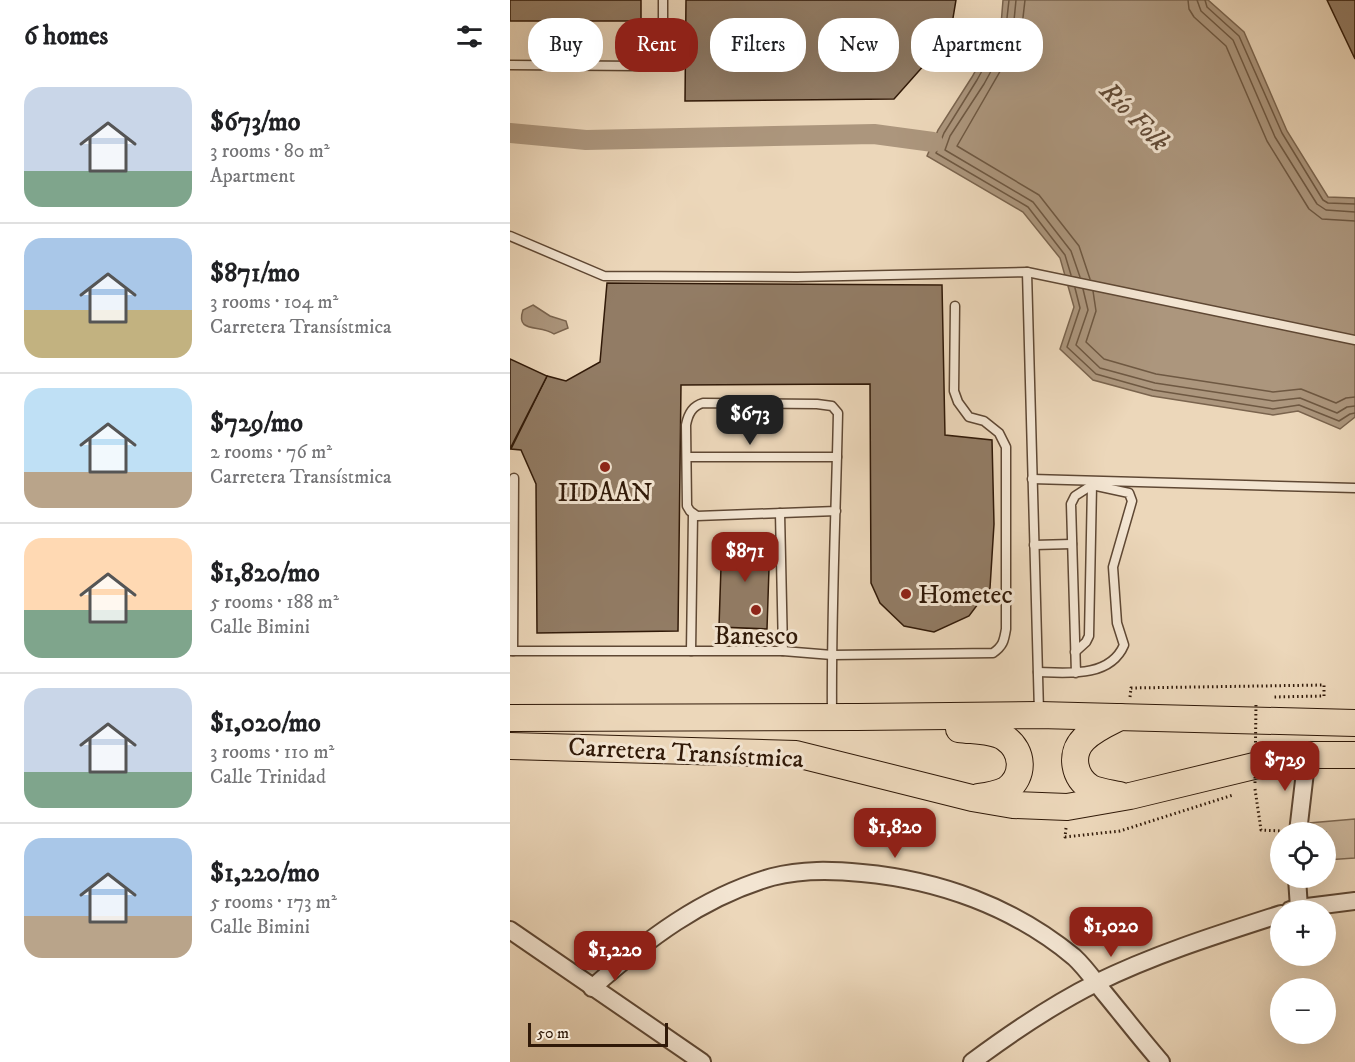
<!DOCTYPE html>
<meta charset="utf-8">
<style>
body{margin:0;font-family:"IM FELL DW Pica",serif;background:#f6f6f6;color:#202124;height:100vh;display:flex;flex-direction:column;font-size:22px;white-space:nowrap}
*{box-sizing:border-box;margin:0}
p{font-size:20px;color:#757577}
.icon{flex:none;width:33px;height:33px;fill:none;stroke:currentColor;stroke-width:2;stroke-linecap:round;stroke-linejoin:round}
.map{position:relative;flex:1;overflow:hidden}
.details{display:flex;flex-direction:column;background:#fff;width:510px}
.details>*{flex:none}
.banner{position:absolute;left:18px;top:18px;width:570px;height:54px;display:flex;gap:12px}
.buttons{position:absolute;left:760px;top:822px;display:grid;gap:12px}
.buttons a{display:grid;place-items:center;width:66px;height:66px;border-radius:50%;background:#fff;box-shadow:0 6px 24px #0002;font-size:30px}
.scale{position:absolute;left:18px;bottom:15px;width:140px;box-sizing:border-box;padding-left:6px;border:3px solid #301908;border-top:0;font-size:16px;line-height:21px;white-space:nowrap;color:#301908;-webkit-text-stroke:4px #f3e5d2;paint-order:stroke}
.price{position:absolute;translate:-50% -51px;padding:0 14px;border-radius:12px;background:#8f2418;color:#fff;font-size:20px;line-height:39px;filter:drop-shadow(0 2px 3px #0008)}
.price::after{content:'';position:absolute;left:50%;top:36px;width:18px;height:14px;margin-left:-9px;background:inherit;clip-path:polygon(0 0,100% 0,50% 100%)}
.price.on{background:#222;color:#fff}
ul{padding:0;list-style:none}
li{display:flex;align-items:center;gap:18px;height:150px;padding:0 24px}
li+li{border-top:2px solid #e0e0e0}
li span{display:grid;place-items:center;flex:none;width:168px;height:120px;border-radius:18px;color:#555}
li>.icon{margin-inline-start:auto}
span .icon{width:72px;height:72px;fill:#fffc;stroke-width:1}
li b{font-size:26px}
h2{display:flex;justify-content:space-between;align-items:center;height:72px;padding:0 24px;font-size:26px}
.chip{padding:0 21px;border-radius:24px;background:#fff;box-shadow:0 6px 24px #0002;font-size:21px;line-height:54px}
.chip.on{background:#8f2418;color:#fff}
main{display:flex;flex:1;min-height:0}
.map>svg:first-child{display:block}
</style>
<main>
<section class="details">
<h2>6 homes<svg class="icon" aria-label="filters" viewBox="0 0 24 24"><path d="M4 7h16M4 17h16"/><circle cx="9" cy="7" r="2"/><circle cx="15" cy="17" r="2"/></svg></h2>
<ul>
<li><span style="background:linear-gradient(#c9d6e8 70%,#7fa58c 0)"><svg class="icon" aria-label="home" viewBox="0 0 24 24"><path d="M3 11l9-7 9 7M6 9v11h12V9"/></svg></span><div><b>$673/mo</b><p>3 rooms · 80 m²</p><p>Apartment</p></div></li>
<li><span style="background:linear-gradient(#a9c7e8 60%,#c2b280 0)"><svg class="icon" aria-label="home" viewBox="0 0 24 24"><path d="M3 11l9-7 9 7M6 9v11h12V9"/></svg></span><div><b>$871/mo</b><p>3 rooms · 104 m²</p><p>Carretera Transístmica</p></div></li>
<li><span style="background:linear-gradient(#bfe0f5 70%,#b9a48a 0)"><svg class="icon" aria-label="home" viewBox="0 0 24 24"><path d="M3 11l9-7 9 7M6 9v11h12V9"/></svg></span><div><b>$729/mo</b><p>2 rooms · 76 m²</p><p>Carretera Transístmica</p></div></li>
<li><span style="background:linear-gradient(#ffd9b3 60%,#7fa58c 0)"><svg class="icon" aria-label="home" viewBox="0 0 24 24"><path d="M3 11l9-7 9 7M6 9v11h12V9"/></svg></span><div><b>$1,820/mo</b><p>5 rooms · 188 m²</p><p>Calle Bimini</p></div></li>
<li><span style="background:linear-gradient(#c9d6e8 70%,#7fa58c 0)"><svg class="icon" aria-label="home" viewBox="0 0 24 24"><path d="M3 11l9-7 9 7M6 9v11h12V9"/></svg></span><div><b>$1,020/mo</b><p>3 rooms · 110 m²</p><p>Calle Trinidad</p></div></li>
<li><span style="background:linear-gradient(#a9c7e8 65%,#b9a48a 0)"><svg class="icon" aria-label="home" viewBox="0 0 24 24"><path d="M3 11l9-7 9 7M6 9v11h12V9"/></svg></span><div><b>$1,220/mo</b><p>5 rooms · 173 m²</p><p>Calle Bimini</p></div></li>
</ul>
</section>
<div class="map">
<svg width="845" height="1062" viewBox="0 0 845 1062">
<rect width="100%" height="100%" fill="#ecd7ba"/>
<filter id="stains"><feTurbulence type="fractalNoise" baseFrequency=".00333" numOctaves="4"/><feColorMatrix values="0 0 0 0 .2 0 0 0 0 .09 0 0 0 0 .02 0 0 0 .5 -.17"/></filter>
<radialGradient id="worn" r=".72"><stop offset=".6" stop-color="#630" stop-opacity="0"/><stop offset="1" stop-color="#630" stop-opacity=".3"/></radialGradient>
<polygon fill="#ccb79c" stroke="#7e6852" stroke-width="1.5" points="845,819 845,858 816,860 816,832 800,832 799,823"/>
<g fill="#ac967d" stroke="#7a644e" stroke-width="1.5">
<polygon points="493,0 698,0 734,32 777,131 818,197 845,198 845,417 830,429 788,411 763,415 642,396 583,380 550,349 564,307 550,258 513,212 417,156 428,130 462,77 491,25"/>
<path d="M23 305 40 316 56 321 58 328 44 334C30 324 5 334 13 310Z"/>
</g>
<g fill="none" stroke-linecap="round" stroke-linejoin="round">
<g stroke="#6e5842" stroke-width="1.5">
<polyline points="499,0 496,27 467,80 434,133 426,153 518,207 555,255 561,275"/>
<polyline points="506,0 503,31 474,84 440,136 435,150 523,202 561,251 570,277"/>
<polyline points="515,0 511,35 447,146 529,195 569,246 580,279"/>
<polyline points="678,0 679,9 684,17 716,46 757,141 799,209 812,219 845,221"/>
<polyline points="687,0 691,11 723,40 765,137 807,204 816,210 845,212"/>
<polyline points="695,0 697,7 729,36 772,133 813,200 818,203 845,204"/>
<polyline points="565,288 570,308 557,347 586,374 643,390 763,409 789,405 829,421 840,414 845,413"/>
<polyline points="573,289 578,310 566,345 590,368 645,383 763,401 790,398 827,413 837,407 845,406"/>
<polyline points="583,291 586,311 576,342 594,359 646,374 763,392 791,389 826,403 836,398 845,397"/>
</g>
<polyline stroke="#ac967d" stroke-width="20" points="0,133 76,140 364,134 423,142"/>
</g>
<g fill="#927c65" stroke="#301908" stroke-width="1.5">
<rect x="0" y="0" width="131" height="21"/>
<polygon points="176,0 446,0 440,36 384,99 175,101"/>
<polygon points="817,0 845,0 845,59"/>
<polygon points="97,283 432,285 435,435 482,440 484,524 480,588 459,616 424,632 394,626 370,603 361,583 360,384 171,385 168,631 27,633 26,484 11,450 1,449 37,376 56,381 90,362"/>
<polygon points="0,359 37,376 0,449"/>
<polygon points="212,537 260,538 257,629 209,627"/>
</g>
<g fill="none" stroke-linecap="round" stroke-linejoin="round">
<defs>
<g id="lane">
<polyline points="0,65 130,66 145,59 153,44 153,0"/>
<polyline points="0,236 94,276 287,277 517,272 529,712"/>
<polyline points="517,272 845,340"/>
<polyline points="177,457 327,457"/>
<polyline points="522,479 845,488"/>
<polyline points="270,513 273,651"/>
<polyline points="524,545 562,544"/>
<path d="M0 651H273L322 655 483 653C493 646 494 641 496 629V447L489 433 474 421 459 417 448 402 444 391 445 306"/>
<polyline points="3,651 4,478"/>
<polyline points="181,651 183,514"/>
<polyline points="565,652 576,642 579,636 582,485"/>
<path d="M528 672C557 673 600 678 614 645L607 623 603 567 622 501 619 493 582 485 565 496 561 504 566 673"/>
<path d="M322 714C321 614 326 513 328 413L322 406 307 404 193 403C182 406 178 414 176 425L177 506 180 511 187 516 326 511"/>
</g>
<g id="street">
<polyline points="788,832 797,755"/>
<polyline points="787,878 789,908"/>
<polyline points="780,910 789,908 845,901"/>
<polyline points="0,930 192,1062"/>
<path d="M82 988C136 940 192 897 262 877 292 869 322 870 352 873 429 880 504 907 564 957 576 968 586 983 596 995 614 1017 632 1040 651 1062"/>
<path d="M462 1062C501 1033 542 1005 586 983 645 954 709 934 771 914"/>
</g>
<g id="primary">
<polyline points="0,718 348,717 529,715 845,723"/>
<path d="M449 729C464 731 483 730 495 738 514 751 515 777 496 790 488 794 477 796 469 797"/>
<polyline points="0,746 286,754 462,798 503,805 557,807 620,796 769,760 797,755 845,755"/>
<path d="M609 795C600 793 590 792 581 788 564 778 559 754 574 739 584 729 598 723 610 717"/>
</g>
</defs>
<use href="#lane" stroke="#5f4834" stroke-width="11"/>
<use href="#street" stroke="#5f4834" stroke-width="20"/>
<use href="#primary" stroke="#301908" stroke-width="28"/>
<g stroke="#301908" stroke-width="3" stroke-dasharray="1.5 3" stroke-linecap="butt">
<polyline points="620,697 621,688 814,685 814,696 763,697"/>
<polyline points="745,789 751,830 772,831"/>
<polyline points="556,828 555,837 610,831 723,795"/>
</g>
<use href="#lane" stroke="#f3e5d2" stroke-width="8"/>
<use href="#street" stroke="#f3e5d2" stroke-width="16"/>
<use href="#primary" stroke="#ecd7ba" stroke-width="26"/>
<polyline stroke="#301908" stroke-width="3" stroke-dasharray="1.5 3" stroke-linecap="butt" points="745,783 746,703"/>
</g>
<g fill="#8f2418" stroke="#f3e5d2" stroke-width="2">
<circle cx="95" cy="467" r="6"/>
<circle cx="396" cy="594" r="6"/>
<circle cx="246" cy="610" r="6"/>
</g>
<g text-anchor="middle" stroke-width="6" stroke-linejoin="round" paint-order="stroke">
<g font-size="26" fill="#301908" stroke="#f3e5d2">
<text x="95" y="501">IIDAAN</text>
<text x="408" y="603" text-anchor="start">Hometec</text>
<text x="246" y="644">Banesco</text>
</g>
<g font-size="26" fill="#301908" stroke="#f3e5d2">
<text transform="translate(176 752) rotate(3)" y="9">Carretera Transístmica</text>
</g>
<g font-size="27" font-style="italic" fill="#624b37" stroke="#f3e5d2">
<text transform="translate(625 116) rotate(45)" y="9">Río Folk</text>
</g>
</g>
<rect width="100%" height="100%" filter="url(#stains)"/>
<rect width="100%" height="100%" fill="url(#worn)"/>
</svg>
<div class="buttons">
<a><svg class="icon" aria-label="locate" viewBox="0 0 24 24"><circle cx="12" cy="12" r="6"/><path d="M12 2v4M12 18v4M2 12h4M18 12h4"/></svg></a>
<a>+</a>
<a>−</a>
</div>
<div class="scale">50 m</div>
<b class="price on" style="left:240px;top:446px">$673</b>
<b class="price" style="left:235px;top:583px">$871</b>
<b class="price" style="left:775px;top:792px">$729</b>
<b class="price" style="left:385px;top:859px">$1,820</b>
<b class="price" style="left:601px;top:958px">$1,020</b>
<b class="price" style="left:105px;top:982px">$1,220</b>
<div class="banner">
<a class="chip">Buy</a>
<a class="chip on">Rent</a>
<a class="chip">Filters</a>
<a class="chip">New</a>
<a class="chip">Apartment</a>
</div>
</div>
</main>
